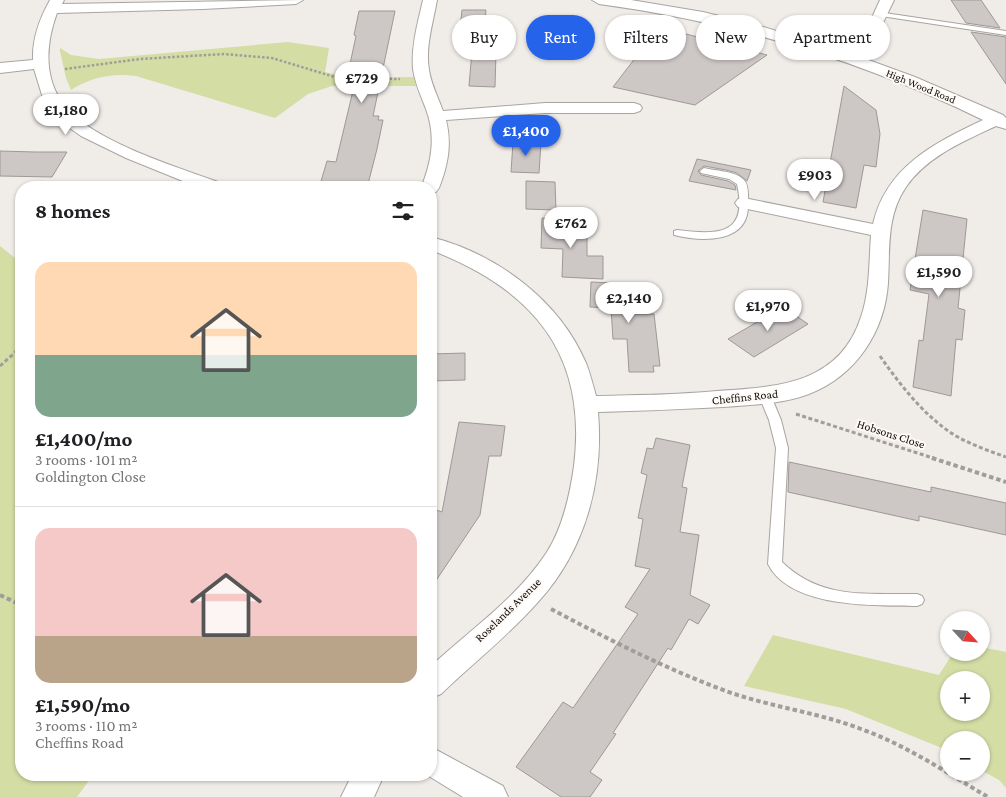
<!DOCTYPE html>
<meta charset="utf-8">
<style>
body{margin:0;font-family:"Crimson Pro",serif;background:#f6f6f6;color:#202124;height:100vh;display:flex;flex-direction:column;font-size:19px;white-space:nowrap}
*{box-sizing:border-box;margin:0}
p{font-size:16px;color:#757577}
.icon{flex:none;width:28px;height:28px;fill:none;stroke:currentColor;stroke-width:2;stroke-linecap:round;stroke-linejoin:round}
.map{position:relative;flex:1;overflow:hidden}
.side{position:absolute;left:15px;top:181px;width:422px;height:600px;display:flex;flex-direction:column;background:#fff;border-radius:20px;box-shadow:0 1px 4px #0004}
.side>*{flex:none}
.top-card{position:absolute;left:452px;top:15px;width:475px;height:45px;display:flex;gap:10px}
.needle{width:32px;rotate:116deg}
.controls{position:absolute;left:940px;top:611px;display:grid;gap:10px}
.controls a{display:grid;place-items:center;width:50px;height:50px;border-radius:50%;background:#fff;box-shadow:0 1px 4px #0004;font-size:25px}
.price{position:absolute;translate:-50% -42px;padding:0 11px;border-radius:18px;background:#fff;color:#222;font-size:16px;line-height:32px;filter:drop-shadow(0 1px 2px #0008)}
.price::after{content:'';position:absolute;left:50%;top:30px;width:15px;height:11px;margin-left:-8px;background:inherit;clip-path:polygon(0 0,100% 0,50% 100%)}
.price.selected{background:#2563eb;color:#fff}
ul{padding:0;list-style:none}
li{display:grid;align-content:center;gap:10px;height:265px;padding:0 20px}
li+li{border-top:1px solid #e0e0e0}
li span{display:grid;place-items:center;height:155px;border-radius:15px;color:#555}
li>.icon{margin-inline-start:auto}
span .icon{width:90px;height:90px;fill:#fffc;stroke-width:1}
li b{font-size:21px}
h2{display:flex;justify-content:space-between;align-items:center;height:60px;padding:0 20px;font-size:21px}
.chip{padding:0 18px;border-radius:22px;background:#fff;box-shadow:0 1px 4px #0004;font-size:18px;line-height:45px}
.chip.selected{background:#2563eb;color:#fff}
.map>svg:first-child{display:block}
</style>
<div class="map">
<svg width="1006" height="797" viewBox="0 0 1006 797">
<rect width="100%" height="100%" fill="#f0ece8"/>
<g fill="#d3dda4" fill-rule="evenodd">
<path d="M288 42 329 48 325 72 351 78 414 77 416 86H332L308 94 275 118 136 76C112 73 92 77 71 90L66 78 60 51V48L71 55 99 59Z"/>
<polygon points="0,246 21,263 21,775 93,775 77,797 0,797"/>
<path d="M773 635 939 675 953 653 981 652V647L1006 652V788L999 780 981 770V740H949V751L846 709 744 686ZM949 680H981V712H949Z"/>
</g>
<g fill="#cdc7c6" stroke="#9e9897">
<polygon points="951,0 981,0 1000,28 966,23"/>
<polygon points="462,10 486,10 482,49 458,48"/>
<polygon points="359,11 395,11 373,116 379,116 378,120 383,120 377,149 367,188 319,188 327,161 336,162 356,78 347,78 356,36 354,35"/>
<polygon points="659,27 767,55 695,105 613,87"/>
<polygon points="971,32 1006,37 1006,84"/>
<polygon points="472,51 496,52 495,87 469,86"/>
<polygon points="844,86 876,110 880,134 876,167 864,165 856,208 823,202"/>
<polygon points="513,142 541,142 539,173 511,172"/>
<polygon points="0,151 35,152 67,152 52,177 0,176"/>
<polygon points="697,159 751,170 747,181 737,173 726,170 704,166 698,171 701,175 728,181 735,185 736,190 689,181"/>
<polygon points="526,181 555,182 556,210 526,209"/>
<polygon points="923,210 967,219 958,308 965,310 962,340 956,339 951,396 913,387 919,340 923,341 929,294 910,290"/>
<polygon points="542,218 572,218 572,236 587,236 587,256 603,256 603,279 562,277 563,249 541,248"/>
<polygon points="591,282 633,284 635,314 654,314 660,366 653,366 654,372 629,372 627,339 613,339 611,308 590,307"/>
<polygon points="783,307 808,324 754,357 728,339"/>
<polygon points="465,353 465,380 431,381 431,354"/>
<polygon points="459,422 505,426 501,456 489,456 480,515 431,588 431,508 442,512"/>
<polygon points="656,438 690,445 682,487 687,488 680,532 699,535 690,595 710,605 698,624 689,619 671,650 668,648 613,733 616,734 590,772 602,780 590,797 561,797 516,767 563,702 573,708 638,614 625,607 650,569 635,566 643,519 638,518 647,475 641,473 647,448 653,449"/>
<polygon points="789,462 931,492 931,487 1006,503 1006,535 919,516 919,521 788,492"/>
</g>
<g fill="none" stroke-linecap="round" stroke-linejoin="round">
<defs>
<g id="service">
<polygon points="878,12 1006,31 1006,35 881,16 878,16"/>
<path d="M704 168C716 171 736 171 744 180 749 185 748 197 748 203 750 244 702 242 674 235V231L677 230C717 235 749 236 737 184L729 179 701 173 700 171Z"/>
<path d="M765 392 771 396 781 420 788 448 782 562C821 600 867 593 917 594L922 596 924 600 922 604 917 606C875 605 791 609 768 564L776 448 769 420 759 396Z"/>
</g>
<g id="minor">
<path d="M50 0H64L62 4 303 0 296 4 203 9 57 13C46 43 43 78 64 105 93 142 180 168 224 184L227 188H200L126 158 81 136 64 124 52 111 42 95 34 69 0 73V63L33 60C32 38 40 18 50 0Z"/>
<path d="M423 0H437C433 23 425 47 429 70 431 84 438 97 443 111L545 103H634L640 105 642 108 640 111 634 113H545L446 120C452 144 448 165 439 188L436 192 431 193V188H421C432 161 436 136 426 109 421 96 415 83 413 69 411 46 418 22 423 0Z"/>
<path d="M592 0H631L703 12 760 26 839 50 870 22 880 0H894L881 27 852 54 915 77 1003 115 1006 118V129L996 126C964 141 926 157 906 187 886 216 890 250 888 283 885 331 856 376 809 394 782 404 753 405 723 407 682 409 640 411 598 412 604 481 585 551 538 602 508 636 473 663 441 694L431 698V666C471 629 517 598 547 552 563 527 570 494 574 466 588 353 532 289 431 250V237C497 254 559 300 586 363 590 373 593 385 596 396 636 395 677 395 717 391 776 387 839 385 861 317 870 291 869 262 871 235L738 207 735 203 738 199 744 198 873 224C886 167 934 143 983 120 861 60 734 22 599 4Z"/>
<polygon points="431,747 503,786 508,797 463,797 427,775 431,775"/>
<polygon points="352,775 384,775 374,797 341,797"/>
</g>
</defs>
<use href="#service" stroke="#a8a5a1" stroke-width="2"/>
<use href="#minor" stroke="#a8a5a1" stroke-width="2"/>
<polyline stroke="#a09d9a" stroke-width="2.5" stroke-dasharray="2.5 2" stroke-linecap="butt" points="65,69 140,59 224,54 272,58 338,78 400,79"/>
<g stroke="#a09d9a" stroke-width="3" stroke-dasharray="4 2.5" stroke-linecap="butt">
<path d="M880 356C901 386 925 417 956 436 972 445 989 451 1006 457"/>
<polyline points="0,366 21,347"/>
<polyline points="796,414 936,459"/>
</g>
<g stroke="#a09d9a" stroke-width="4" stroke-dasharray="4.5 3" stroke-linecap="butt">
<polyline points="932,458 1006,482"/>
<polyline points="0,595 21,605"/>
<path d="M551 609C608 639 666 669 726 691 770 707 817 712 861 729 906 745 947 773 988 797"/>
</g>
<use href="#service" fill="#fff" fill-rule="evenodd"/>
<use href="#minor" fill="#fff" fill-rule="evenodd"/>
</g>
<g text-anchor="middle" stroke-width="4" stroke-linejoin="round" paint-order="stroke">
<g font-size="11" fill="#11100f" stroke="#fef9f5">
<text transform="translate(921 86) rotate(22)" y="4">High Wood Road</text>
</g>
<g font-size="12" fill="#11100f" stroke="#fef9f5">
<text transform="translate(745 397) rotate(-6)" y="4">Cheffins Road</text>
<text transform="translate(891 434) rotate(18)" y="4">Hobsons Close</text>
<text transform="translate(508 610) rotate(-44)" y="4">Roselands Avenue</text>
</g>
</g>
</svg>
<div class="controls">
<a><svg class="needle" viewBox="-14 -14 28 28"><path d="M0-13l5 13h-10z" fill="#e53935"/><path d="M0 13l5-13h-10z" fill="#757577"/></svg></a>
<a>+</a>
<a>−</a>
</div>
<b class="price" style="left:362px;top:104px">£729</b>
<b class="price" style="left:66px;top:136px">£1,180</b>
<b class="price selected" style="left:526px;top:157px">£1,400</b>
<b class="price" style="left:815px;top:201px">£903</b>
<b class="price" style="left:571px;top:249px">£762</b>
<b class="price" style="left:939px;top:298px">£1,590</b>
<b class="price" style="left:629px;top:324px">£2,140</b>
<b class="price" style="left:768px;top:332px">£1,970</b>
<div class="top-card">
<a class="chip">Buy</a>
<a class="chip selected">Rent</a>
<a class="chip">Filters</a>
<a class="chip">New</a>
<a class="chip">Apartment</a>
</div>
<section class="side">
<h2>8 homes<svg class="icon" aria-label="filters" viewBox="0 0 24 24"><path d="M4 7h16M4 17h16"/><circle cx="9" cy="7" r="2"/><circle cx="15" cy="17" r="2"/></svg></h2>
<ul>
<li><span style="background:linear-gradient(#ffd9b3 60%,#7fa58c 0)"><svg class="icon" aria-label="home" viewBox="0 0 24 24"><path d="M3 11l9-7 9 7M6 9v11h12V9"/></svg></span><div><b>£1,400/mo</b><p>3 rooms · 101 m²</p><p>Goldington Close</p></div></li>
<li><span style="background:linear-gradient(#f6c9c9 70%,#b9a48a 0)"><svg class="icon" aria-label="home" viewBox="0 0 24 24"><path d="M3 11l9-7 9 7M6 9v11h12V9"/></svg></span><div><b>£1,590/mo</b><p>3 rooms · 110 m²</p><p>Cheffins Road</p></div></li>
</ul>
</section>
</div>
